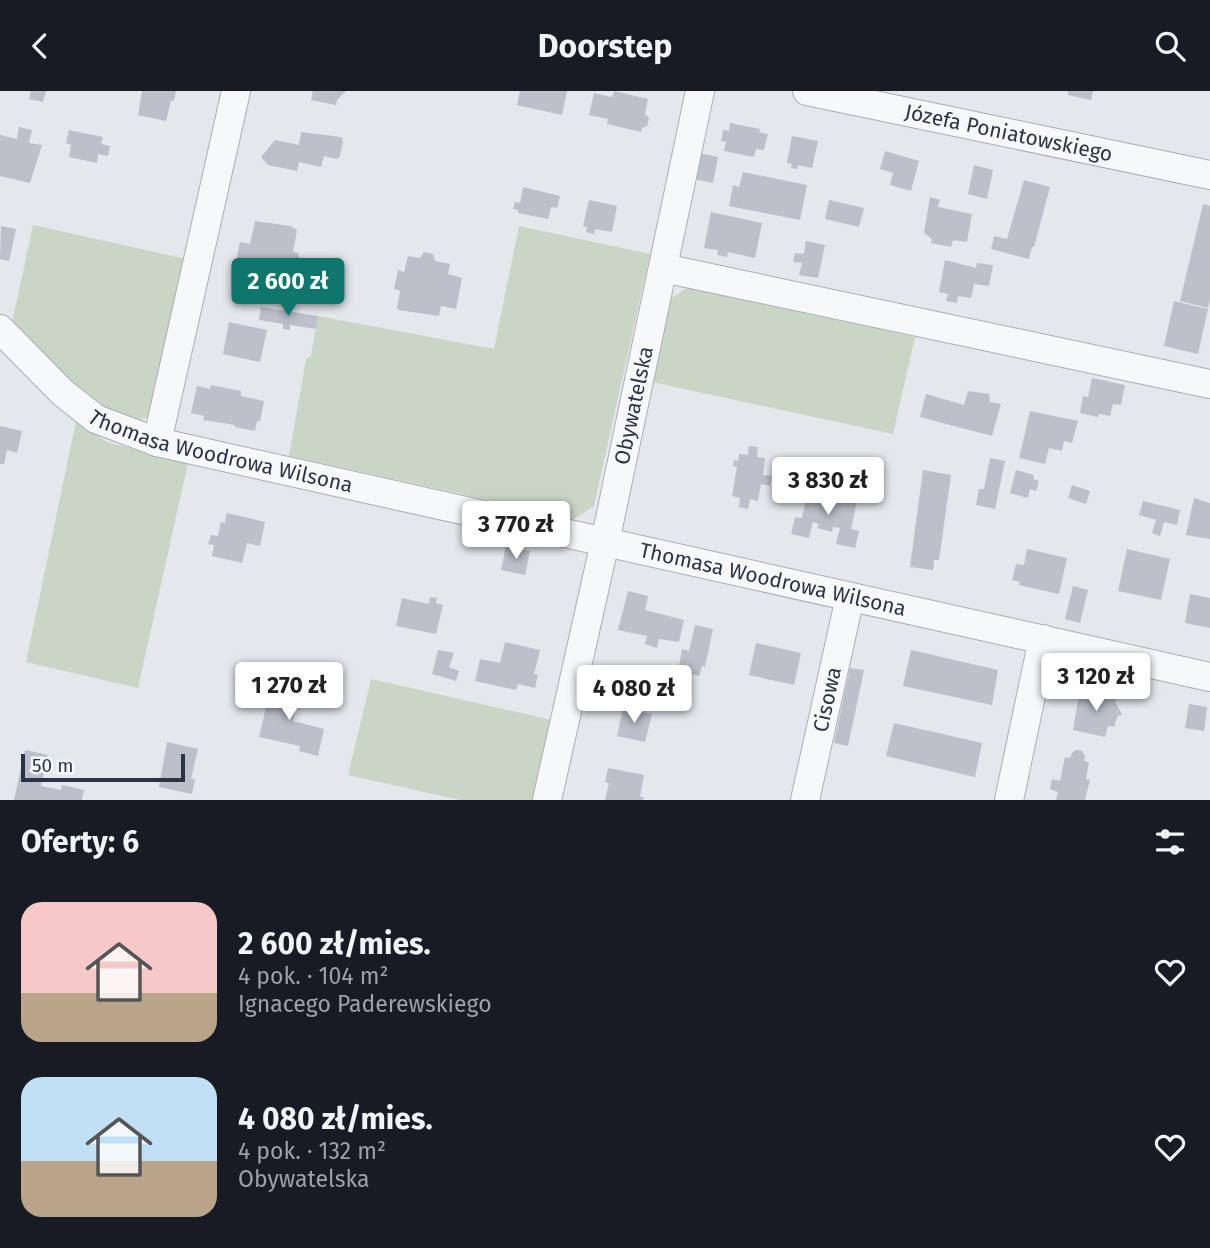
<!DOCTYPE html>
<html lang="pl">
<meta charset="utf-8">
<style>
body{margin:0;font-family:"Fira Sans",sans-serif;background:#242831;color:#f1f3f6;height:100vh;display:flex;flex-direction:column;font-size:26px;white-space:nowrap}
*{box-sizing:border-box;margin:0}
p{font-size:23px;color:#9ea1a6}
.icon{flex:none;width:38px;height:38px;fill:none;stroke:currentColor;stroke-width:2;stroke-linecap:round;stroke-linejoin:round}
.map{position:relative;height:709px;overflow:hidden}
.details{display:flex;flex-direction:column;background:#171b24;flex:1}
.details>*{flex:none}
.scale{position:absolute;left:21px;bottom:18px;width:164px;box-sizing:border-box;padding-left:7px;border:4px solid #2b3445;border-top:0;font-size:19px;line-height:24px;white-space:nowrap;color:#2b3445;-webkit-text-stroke:5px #f4f6f9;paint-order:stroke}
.price{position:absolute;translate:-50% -60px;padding:0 16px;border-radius:7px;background:#fff;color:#222;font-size:23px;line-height:46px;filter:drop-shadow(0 2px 4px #0008)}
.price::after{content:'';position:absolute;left:50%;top:42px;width:21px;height:16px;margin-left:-10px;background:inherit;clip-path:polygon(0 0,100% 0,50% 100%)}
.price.selected{background:#0f766e;color:#fff}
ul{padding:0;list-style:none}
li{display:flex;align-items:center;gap:21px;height:175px;padding:0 21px}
li span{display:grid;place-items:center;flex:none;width:196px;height:140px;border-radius:21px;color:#555}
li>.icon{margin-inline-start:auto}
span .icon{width:84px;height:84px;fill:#fffc;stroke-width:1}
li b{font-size:30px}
h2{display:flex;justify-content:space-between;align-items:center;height:84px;padding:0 21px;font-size:30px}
header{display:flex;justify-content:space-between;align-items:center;height:91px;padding:0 21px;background:#171b24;font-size:32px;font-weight:700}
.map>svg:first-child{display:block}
</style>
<header><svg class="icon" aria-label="back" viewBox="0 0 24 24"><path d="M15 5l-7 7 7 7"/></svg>Doorstep<svg class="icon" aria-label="search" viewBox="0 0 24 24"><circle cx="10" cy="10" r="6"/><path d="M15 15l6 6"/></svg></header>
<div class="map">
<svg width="1210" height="709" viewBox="0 0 1210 709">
<rect width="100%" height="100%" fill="#e4e7ec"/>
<g fill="#c9d6c5">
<path d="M33 134 186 168 153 325C146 327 138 330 131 329 103 326 34 254 12 232Z"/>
<polygon points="519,135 650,163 594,415 574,428 289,365 306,268 311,265 318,225 494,258"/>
<polygon points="687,197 915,246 893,343 652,291 668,209"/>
<polygon points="76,330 107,351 188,372 138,597 26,571"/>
<polygon points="371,588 552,629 535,709 460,709 348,684"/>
</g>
<g fill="#bbc0ca">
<polygon points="31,0 46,0 43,11 29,8"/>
<polygon points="142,0 176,0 174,10 171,9 166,30 138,24"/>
<polygon points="313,0 346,0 337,9 336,14 311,9"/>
<polygon points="520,0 567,0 562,24 517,14"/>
<polygon points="614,0 648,8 645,23 649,27 647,35 642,37 641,41 607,33 608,28 589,24 594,2 612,6"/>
<polygon points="1068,0 1093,0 1091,9 1068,4"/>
<polygon points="730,32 760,38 759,41 768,43 764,59 756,58 754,66 724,60 726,51 721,50 723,39 729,40"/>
<polygon points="19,36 32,39 29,52 42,54 30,92 0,85 0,44 17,48"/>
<polygon points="69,39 103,46 101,53 110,55 108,65 98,63 97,72 69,66 71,54 66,52"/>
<polygon points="301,41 341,46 343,50 340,65 337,68 324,65 321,76 299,71 297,80 268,74 261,66 275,49 299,54"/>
<polygon points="792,45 818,50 812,77 798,74 797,78 791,77 792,73 787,72"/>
<polygon points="885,60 919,70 911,100 890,94 893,82 880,78"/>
<polygon points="699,62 718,66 713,92 694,88"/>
<polygon points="974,74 993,79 987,108 968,103"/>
<polygon points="743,81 807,94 800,129 729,115 733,94 739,96"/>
<polygon points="1024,89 1050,96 1034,156 1032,156 1029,168 991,158 994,145 1007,148"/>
<polygon points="523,96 560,105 557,117 551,116 548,128 518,122 518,119 513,118 515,111 520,112"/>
<polygon points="930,106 940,109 938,116 972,123 967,151 953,149 951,156 931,152 932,148 924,142"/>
<polygon points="589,109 617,115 612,141 595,138 594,143 586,141 587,136 583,135"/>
<polygon points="829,109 864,117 859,136 825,128"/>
<polygon points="1203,113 1210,115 1210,208 1208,217 1180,210"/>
<polygon points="711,121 762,132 755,167 728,161 727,166 717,164 718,159 704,157"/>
<polygon points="255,130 290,135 297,139 293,161 298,162 299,167 295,178 259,169 257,180 235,175 240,151 250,153"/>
<polygon points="1,135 16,138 9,170 0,168"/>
<polygon points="806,150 825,154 818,187 799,184 802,172 793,171 795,162 804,163"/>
<polygon points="424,161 433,163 435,170 450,173 448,183 462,187 456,218 441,215 439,225 398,219 397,216 400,200 394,198 398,179 404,181 408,165 420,167"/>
<polygon points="945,169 976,177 977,172 993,174 989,195 974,193 971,207 958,205 957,212 946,210 948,203 939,201"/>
<polygon points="1174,210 1208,218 1198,263 1164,255"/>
<polygon points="261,216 318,225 316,238 290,234 290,239 283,238 283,233 259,229"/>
<polygon points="229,231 267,239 260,271 223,263"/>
<polygon points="1092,287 1125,294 1121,314 1113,313 1110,325 1099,323 1098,326 1080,322 1083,305 1088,306"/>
<polygon points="211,294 241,300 241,305 264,310 260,331 257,330 255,340 235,336 235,334 203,329 204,325 191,322 197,295 210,298"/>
<polygon points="968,300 989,303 990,311 1001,313 992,345 920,326 926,303 964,314"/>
<polygon points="1030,320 1078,330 1072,352 1064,350 1062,360 1049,357 1045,373 1019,367"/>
<polygon points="0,335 22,340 17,362 7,359 4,373 0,373"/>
<polygon points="749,355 758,356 757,366 765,367 763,384 772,385 770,395 761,393 758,410 750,408 748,418 739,416 740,407 732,405 737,376 733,375 734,369 738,370 739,363 748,364"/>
<polygon points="990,367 1005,370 995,418 976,414 979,398 984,398"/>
<polygon points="923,379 951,384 939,469 934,469 933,479 910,476"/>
<polygon points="1016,379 1034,384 1033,388 1039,390 1036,400 1030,398 1028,407 1010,402"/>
<polygon points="1072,394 1090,400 1086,413 1068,407"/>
<polygon points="808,399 857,410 851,438 859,440 855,457 836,453 840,437 833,436 832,441 817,437 819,433 813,431 809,447 791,443 795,426 802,427"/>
<polygon points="1194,407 1210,412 1210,448 1186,444"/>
<polygon points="1143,410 1180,419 1177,434 1164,431 1160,445 1152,442 1156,429 1139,424"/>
<polygon points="227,422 265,431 260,455 247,452 242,472 212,465 214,454 208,453 211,444 218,445 221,431 225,432"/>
<polygon points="506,455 530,460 525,484 501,479"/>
<polygon points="1027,458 1067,467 1059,503 1019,494 1020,491 1012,489 1016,473 1024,474"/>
<polygon points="1127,458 1170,468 1161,509 1118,500"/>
<polygon points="1073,495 1088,499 1080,532 1065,528"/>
<polygon points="628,500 648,505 645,519 684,529 679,551 659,548 657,557 645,553 647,545 618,539"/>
<polygon points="1190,503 1210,507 1210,537 1185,532"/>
<polygon points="430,506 437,507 436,512 443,514 436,543 396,535 402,507 429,513"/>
<polygon points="695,534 713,538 705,576 702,575 699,585 678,580 682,558 689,560"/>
<polygon points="505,551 540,559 534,583 538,584 535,597 518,593 516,599 475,590 480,568 500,572"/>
<polygon points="756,552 801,562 794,594 749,584"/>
<polygon points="438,559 454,562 449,576 459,580 456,590 432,583"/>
<polygon points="911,559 998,579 992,614 903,595"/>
<polygon points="850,577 864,579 848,655 834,652"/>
<polygon points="272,591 299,599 293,630 324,638 318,665 299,660 300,655 259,646"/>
<polygon points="1080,598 1117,606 1115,611 1122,623 1117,626 1114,636 1108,635 1105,646 1073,639"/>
<polygon points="1189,613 1207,616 1204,640 1185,637"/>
<polygon points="623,616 652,623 645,651 617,645"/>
<polygon points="894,632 982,652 975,686 886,665"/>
<polygon points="167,651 198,658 191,688 195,688 192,703 159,696"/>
<polygon points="25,659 48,664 41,695 61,699 62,694 84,699 82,709 14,709"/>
<polygon points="1076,659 1082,660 1085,665 1084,670 1089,671 1086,688 1090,689 1085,709 1056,709 1058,701 1050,698 1052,688 1060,690 1065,666 1070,667 1072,662"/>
<polygon points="608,677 644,684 640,706 644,706 643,709 605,709 609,692 605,691"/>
</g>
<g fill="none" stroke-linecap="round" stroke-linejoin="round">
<defs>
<g id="minor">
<path id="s1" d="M807 0 1210 84"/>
<polyline points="663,177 1210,293"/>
<path id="s2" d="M0 238 63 302 96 328 157 351 1210 586"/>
<polyline points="157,351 236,0"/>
<path id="s3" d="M547 709 605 451 700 0"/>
<path id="s4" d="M805 709 850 506"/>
<polyline points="1009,709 1043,548"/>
</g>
</defs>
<use href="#minor" stroke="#a9aeb7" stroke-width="30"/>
<use href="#minor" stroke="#f7f8fa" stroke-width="28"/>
</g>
<g text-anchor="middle" stroke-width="5" stroke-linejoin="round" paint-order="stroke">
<g font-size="21" fill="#2b3445" stroke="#f4f6f9">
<text dy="7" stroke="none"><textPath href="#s1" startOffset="206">Józefa Poniatowskiego</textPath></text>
<text dy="7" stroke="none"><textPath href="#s3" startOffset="404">Obywatelska</textPath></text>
<text dy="7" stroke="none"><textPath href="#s2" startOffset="261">Thomasa Woodrowa Wilsona</textPath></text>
<text dy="7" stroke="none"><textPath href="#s2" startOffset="828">Thomasa Woodrowa Wilsona</textPath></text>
<text dy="7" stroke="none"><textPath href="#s4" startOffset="103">Cisowa</textPath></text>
</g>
</g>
</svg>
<div class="scale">50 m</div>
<b class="price selected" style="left:288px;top:227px">2 600 zł</b>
<b class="price" style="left:828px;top:426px">3 830 zł</b>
<b class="price" style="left:516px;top:470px">3 770 zł</b>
<b class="price" style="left:1096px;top:622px">3 120 zł</b>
<b class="price" style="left:289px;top:631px">1 270 zł</b>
<b class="price" style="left:634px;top:634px">4 080 zł</b>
</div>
<section class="details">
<h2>Oferty: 6<svg class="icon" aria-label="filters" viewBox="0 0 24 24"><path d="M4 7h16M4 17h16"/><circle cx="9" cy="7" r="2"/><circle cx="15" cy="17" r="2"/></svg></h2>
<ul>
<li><span style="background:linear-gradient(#f6c9c9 65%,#b9a48a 0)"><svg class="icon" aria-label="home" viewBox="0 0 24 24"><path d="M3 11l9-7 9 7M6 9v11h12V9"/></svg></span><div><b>2 600 zł/mies.</b><p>4 pok. · 104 m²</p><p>Ignacego Paderewskiego</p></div><svg class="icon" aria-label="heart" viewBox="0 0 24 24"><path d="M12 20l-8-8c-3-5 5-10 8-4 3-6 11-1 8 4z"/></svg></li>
<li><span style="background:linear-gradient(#bfe0f5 60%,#b9a48a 0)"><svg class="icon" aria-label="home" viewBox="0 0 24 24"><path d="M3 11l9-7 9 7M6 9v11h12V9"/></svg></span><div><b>4 080 zł/mies.</b><p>4 pok. · 132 m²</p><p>Obywatelska</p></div><svg class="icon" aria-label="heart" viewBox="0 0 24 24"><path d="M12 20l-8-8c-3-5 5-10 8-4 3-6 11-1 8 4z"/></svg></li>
</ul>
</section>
